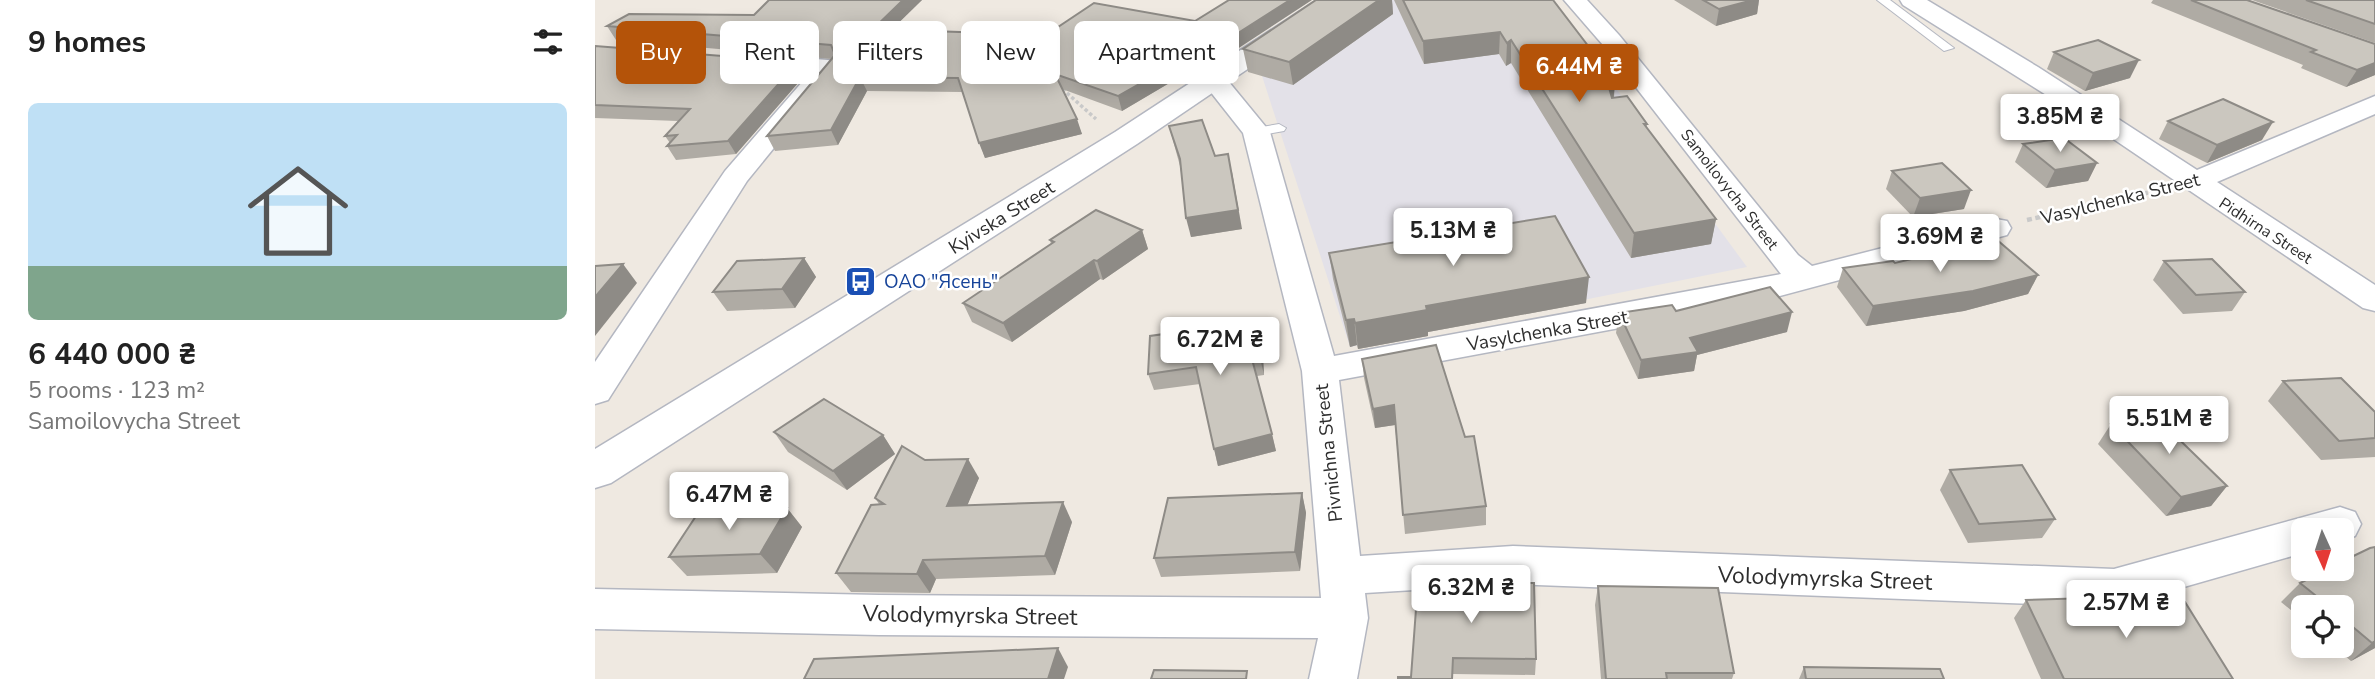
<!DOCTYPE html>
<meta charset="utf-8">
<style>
body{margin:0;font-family:"Nunito Sans",sans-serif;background:#f6f6f6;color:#222;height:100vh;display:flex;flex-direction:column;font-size:26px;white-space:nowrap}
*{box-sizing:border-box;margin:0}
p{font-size:23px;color:#767676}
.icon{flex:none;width:38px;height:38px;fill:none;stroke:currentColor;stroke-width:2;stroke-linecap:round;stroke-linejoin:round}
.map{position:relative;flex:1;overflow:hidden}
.side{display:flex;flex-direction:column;background:#fff;width:595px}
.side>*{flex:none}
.hud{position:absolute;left:21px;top:21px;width:665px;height:63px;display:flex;gap:14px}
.needle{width:46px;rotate:177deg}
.controls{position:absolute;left:1696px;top:518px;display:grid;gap:14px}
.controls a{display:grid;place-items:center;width:63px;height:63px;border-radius:10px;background:#fff;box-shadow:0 4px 18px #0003;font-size:35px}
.price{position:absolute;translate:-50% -60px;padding:0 16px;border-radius:7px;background:#fff;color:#222;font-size:23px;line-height:46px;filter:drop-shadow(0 2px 4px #0008)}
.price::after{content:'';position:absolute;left:50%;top:42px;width:21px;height:16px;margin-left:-10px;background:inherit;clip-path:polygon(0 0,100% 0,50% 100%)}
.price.on{background:#b45309;color:#fff}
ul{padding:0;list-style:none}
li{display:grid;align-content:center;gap:14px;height:371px;padding:0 28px}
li+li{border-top:2px solid #e0e0e0}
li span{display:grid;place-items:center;height:217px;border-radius:10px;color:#555}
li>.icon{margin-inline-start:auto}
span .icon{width:126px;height:126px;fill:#fffc;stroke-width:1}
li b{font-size:30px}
h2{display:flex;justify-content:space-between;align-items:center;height:84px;padding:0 28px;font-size:30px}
.tag{padding:0 24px;border-radius:10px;background:#fff;box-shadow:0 4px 18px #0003;font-size:24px;line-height:63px}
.tag.on{background:#b45309;color:#fff}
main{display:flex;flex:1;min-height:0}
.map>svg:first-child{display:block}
</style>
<main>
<section class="side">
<h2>9 homes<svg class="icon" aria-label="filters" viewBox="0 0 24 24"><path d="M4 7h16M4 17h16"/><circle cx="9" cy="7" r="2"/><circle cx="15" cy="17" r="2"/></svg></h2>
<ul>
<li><span style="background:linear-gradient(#bfe0f5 75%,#7fa58c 0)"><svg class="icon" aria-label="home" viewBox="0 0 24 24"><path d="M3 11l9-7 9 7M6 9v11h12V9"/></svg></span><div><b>6 440 000 ₴</b><p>5 rooms · 123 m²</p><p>Samoilovycha Street</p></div></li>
</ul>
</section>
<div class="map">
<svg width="1780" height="679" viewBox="0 0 1780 679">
<rect width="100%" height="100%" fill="#efe9e1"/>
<polygon fill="#e3e1e8" points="780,0 956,0 1152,267 755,347 667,76"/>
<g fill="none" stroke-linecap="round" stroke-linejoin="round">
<defs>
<g id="lane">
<polygon points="1282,0 1295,0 1359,48 1349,51"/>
<polygon points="684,124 691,128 689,131 661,136 654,132 656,129"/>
</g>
<g id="street">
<polygon points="969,0 992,0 1024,35 1203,255 1217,266 1401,219 1412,221 1416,228 1412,235 1159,303 744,380 765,556 918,546 1519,569 1745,507 1760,512 1766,524 1760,536 1746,541 1746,530 1708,530 1708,553 1519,607 918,584 770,593 773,618 762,679 714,679 723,638 284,635 0,629 0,589 284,595 726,598 707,371 648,133 607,81 611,76 620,73 629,76 675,132 739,356 1186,274 1008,45"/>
<polygon points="1305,0 1332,0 1443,67 1602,170 1780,96 1780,114 1622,182 1780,285 1780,311 1768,308 1483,115 1308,5"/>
<polygon points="157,54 233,60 242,62 245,67 152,181 13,400 0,404 0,362 130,171 215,73 148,66 145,61 148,56"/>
</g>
<polygon id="secondary" points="722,0 750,0 747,5 542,144 16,483 0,488 0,449 520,132"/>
</defs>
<use href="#lane" stroke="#b4b7c1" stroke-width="2"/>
<use href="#street" stroke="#b4b7c1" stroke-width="3"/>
<use href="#secondary" stroke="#b4b7c1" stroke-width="3"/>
<polyline stroke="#c9c9c9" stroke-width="3.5" stroke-dasharray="3.5 2.5" stroke-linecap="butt" points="463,85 501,119"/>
<polyline stroke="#c9c9c9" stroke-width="4.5" stroke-dasharray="5 3.5" stroke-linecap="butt" points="1432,220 1560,191"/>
<use href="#lane" fill="#fff" fill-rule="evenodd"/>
<use href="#street" fill="#fff" fill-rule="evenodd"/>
<use href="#secondary" fill="#fff" fill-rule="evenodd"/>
</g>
<g fill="#afaba4">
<polygon points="174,0 327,0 297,29 451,35 600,21 634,0 621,63 615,61 596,73 593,72 527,111 467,89 487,134 390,158 368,92 272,91 243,145 180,151 172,136 237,59 21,40 12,26 159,15"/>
<polygon points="721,0 797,0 798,14 698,85 653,72 648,49"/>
<polygon points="799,0 958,0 1020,81 1019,98 1052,124 1052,128 1121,219 1116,244 1036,258 916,63 911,66 904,54 829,64"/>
<polygon points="1079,0 1164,0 1162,14 1121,26"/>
<polygon points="1558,0 1652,0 1780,44 1780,75 1751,87 1706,68 1708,65 1556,3"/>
<polygon points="1657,0 1780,0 1780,43"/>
<polygon points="0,46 203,62 210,75 141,154 81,160 72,146 75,143 70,136 83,121 0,118"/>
<polygon points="1459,52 1535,78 1490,91 1452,69"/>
<polygon points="1573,121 1667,140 1612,163 1564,139"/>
<polygon points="574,126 647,229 596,237 585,166"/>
<polygon points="1428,144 1502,163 1493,181 1451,188 1420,162"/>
<polygon points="1297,171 1369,209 1318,217 1291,189"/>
<polygon points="547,230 553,249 508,280 505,279 417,342 377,322 368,303 456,244 455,240"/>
<polygon points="734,253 991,303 833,332 833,336 763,349 762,345 755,347 738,279"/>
<polygon points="209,258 221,277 200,308 132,311 118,292"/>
<polygon points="1569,261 1650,292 1637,311 1588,314 1558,280"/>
<polygon points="1300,263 1443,275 1433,294 1369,311 1271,326 1242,287 1248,268"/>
<polygon points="1081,311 1192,332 1102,355 1099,371 1043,379 1021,333 1024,313"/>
<polygon points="663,321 667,338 669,375 662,376 681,451 623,466 605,384 559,390 553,374"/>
<polygon points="767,359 891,506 891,525 810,534 800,425 780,428 769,378"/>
<polygon points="1688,381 1780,412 1780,457 1726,460 1673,401"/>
<polygon points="1516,424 1632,486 1616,506 1571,516 1503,444"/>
<polygon points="179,432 288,435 300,454 252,490 193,452"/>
<polygon points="330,460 384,478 372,505 477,522 460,575 341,579 335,593 256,592 241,573 284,504 280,498"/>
<polygon points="1355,470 1460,519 1447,538 1373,543 1345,490"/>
<polygon points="707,493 711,513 705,571 566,577 559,558"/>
<polygon points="192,508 207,527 182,573 92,576 74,557"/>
<polygon points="1775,548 1780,648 1756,661 1738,646 1746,646 1746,607 1708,607 1708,620 1686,602 1705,583"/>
<polygon points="939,583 941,659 940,675 858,674 858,679 803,679 816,677"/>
<polygon points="1003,586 1139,673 1137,679 1006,679 1000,605"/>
<polygon points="1431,600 1497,603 1638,679 1446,679 1419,618"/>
<polygon points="1209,667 1349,679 1204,679"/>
</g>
<g fill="#8e8b86">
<polygon points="308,0 327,0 284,42 278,29"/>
<polygon points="695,0 717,0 621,63 618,49"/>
<polygon points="784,0 797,0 798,14 698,85 694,62"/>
<polygon points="1158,0 1164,0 1162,14 1121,26 1124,9"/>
<polygon points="905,32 904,54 829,64 828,41"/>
<polygon points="916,40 916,63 911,66 912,43"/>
<polygon points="612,47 615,61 596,73 593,59"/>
<polygon points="590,58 593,72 527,111 523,96"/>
<polygon points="1544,60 1535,78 1490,91 1498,73"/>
<polygon points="203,62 210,75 141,154 133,141"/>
<polygon points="1780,63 1780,75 1751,87 1762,70"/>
<polygon points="265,77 272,91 243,145 236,130"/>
<polygon points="1020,81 1018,105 1013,84"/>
<polygon points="482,119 487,134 390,158 384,143"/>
<polygon points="1678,122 1667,140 1612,163 1622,145"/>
<polygon points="1502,163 1493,181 1451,188 1460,170"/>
<polygon points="637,172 647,229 596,237 591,218"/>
<polygon points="1376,190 1369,209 1318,217 1325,198"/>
<polygon points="1121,219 1116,244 1036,258 1039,233"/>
<polygon points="547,230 553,249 508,280 502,261"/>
<polygon points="209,258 221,277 200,308 187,289"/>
<polygon points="499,260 505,279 417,342 408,323"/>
<polygon points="28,264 42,283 0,336 0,297"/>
<polygon points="1443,275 1433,294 1369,311 1271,326 1278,306"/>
<polygon points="994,277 991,303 833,332 833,336 763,349 760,323 831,306"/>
<polygon points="1197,312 1192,332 1102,355 1099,371 1043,379 1046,360 1095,338"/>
<polygon points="759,319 762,345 755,347 751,320"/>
<polygon points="663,321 667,338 669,375 665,358"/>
<polygon points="799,405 800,425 780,428 778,409"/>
<polygon points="677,434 681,451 623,466 619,449"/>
<polygon points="288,435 300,454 252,490 238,471"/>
<polygon points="373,459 384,478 364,525 352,506"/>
<polygon points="1632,486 1616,506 1571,516 1586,497"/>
<polygon points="707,493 711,513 705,571 700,552"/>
<polygon points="468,502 477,522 460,575 450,556"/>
<polygon points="192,508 207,527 182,573 165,554"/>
<polygon points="328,560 341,579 335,593 322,574"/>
<polygon points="1780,641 1780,648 1756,661 1777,643"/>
<polygon points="463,648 473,667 469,679 453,679"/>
</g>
<g fill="#cbc7bf" stroke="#8e8b86" stroke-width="2">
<polygon points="174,0 308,0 278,29 451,35 499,3 600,21 634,0 695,0 618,49 612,47 593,59 590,58 523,96 460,74 482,119 384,143 363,78 265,77 236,130 172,136 240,55 236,45 12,26 34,14 159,15"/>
<polygon points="721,0 784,0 694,62 648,49"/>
<polygon points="808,0 958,0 1020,81 1013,84 1017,98 1032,96 1052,124 1049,124 1121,219 1039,233 916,40 912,43 905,32 828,41"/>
<polygon points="1108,0 1158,0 1124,9"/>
<polygon points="1596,0 1652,0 1780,44 1780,63 1762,70 1716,52 1721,50"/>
<polygon points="1711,0 1780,0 1780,24"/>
<polygon points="1503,40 1544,60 1498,73 1459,52"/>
<polygon points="0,46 203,62 133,141 72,146 82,135 70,136 95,109 0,105"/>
<polygon points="1628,99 1678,122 1622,145 1573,121"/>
<polygon points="607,120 620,156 633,154 643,210 591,218 585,159 574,126"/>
<polygon points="1469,138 1502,163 1460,170 1428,144"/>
<polygon points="1347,163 1376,190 1325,198 1297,171"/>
<polygon points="501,210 547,230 502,261 499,260 408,323 368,303 459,242 455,240"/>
<polygon points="960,216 994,277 831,306 832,310 760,323 759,319 751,320 734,253"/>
<polygon points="1401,239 1443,275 1378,291 1278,306 1248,268 1298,261 1300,263"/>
<polygon points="209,258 187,289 118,292 142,261"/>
<polygon points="1617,259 1650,292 1601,295 1569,261"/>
<polygon points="28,264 0,297 0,266"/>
<polygon points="1175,287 1197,312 1095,338 1103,352 1046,360 1024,313 1077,305 1081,311"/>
<polygon points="663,321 665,358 657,359 677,434 619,449 601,367 553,374 555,336"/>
<polygon points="841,345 870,437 879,436 891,506 808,515 799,405 778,409 767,359"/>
<polygon points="1746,378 1780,412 1780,438 1744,441 1688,381"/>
<polygon points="229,399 288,435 238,471 179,432"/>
<polygon points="1559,415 1632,486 1586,497 1516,424"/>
<polygon points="307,446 330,460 373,459 352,506 468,502 450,556 328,560 322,574 241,573 276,505 289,504 280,498"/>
<polygon points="1427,465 1460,519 1384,524 1355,470"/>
<polygon points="707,493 700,552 559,558 573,498"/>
<polygon points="192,508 165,554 74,557 105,510"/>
<polygon points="1780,547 1780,641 1777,643 1746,617 1746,607 1735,607 1705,583 1734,569 1746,569 1746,562 1775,548"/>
<polygon points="823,582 939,583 941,659 858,658 857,679 803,679 803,677 816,677"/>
<polygon points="1003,586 1123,588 1139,673 1071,673 1072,679 1011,679"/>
<polygon points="1495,598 1497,603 1590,602 1638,679 1469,679 1431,600"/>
<polygon points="463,648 453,679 209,679 219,659"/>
<polygon points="1209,667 1345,669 1349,679 1211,679"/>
<polygon points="559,670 652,671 651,679 556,679"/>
</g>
<defs>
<symbol id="bus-square" viewBox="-11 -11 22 22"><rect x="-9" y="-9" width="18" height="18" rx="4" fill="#1a4fb4" stroke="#fff"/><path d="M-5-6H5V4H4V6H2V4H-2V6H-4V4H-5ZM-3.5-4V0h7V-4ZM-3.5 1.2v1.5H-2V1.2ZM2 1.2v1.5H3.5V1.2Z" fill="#fff"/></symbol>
</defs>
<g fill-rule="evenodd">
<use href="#bus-square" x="248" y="264" width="35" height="35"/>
</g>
<g text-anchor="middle" stroke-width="5" stroke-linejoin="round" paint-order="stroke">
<g font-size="16" fill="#2e2e2e" stroke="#fff">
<text transform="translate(1135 189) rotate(52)" y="6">Samoilovycha Street</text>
<text transform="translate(1671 230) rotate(33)" y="6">Pidhirna Street</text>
</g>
<g font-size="19" fill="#2e2e2e" stroke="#fff">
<text transform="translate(1525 198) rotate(-14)" y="7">Vasylchenka Street</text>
<text transform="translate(406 217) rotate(-32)" y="7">Kyivska Street</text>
<text transform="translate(952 330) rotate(-10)" y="7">Vasylchenka Street</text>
<text transform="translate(733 453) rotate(-96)" y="7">Pivnichna Street</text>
</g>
<g font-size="19" fill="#164399" stroke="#fff" text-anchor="start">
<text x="289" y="288">ОАО "Ясень"</text>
</g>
<g font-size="23" fill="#2e2e2e" stroke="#fff">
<text transform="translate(1230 578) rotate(2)" y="8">Volodymyrska Street</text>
<text transform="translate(375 615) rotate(1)" y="8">Volodymyrska Street</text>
</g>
</g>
</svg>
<div class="controls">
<a><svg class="needle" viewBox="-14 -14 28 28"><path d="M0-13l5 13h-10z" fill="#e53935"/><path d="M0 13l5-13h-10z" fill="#767676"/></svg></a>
<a><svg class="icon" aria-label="locate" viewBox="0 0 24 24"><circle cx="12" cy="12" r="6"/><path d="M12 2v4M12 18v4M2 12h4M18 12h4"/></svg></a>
</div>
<b class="price on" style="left:984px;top:104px">6.44M ₴</b>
<b class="price" style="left:1465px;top:154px">3.85M ₴</b>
<b class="price" style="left:858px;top:268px">5.13M ₴</b>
<b class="price" style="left:1345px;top:274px">3.69M ₴</b>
<b class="price" style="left:625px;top:377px">6.72M ₴</b>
<b class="price" style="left:1574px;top:456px">5.51M ₴</b>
<b class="price" style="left:134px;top:532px">6.47M ₴</b>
<b class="price" style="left:876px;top:625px">6.32M ₴</b>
<b class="price" style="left:1531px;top:640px">2.57M ₴</b>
<div class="hud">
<a class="tag on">Buy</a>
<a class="tag">Rent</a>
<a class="tag">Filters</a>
<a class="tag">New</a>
<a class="tag">Apartment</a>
</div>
</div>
</main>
